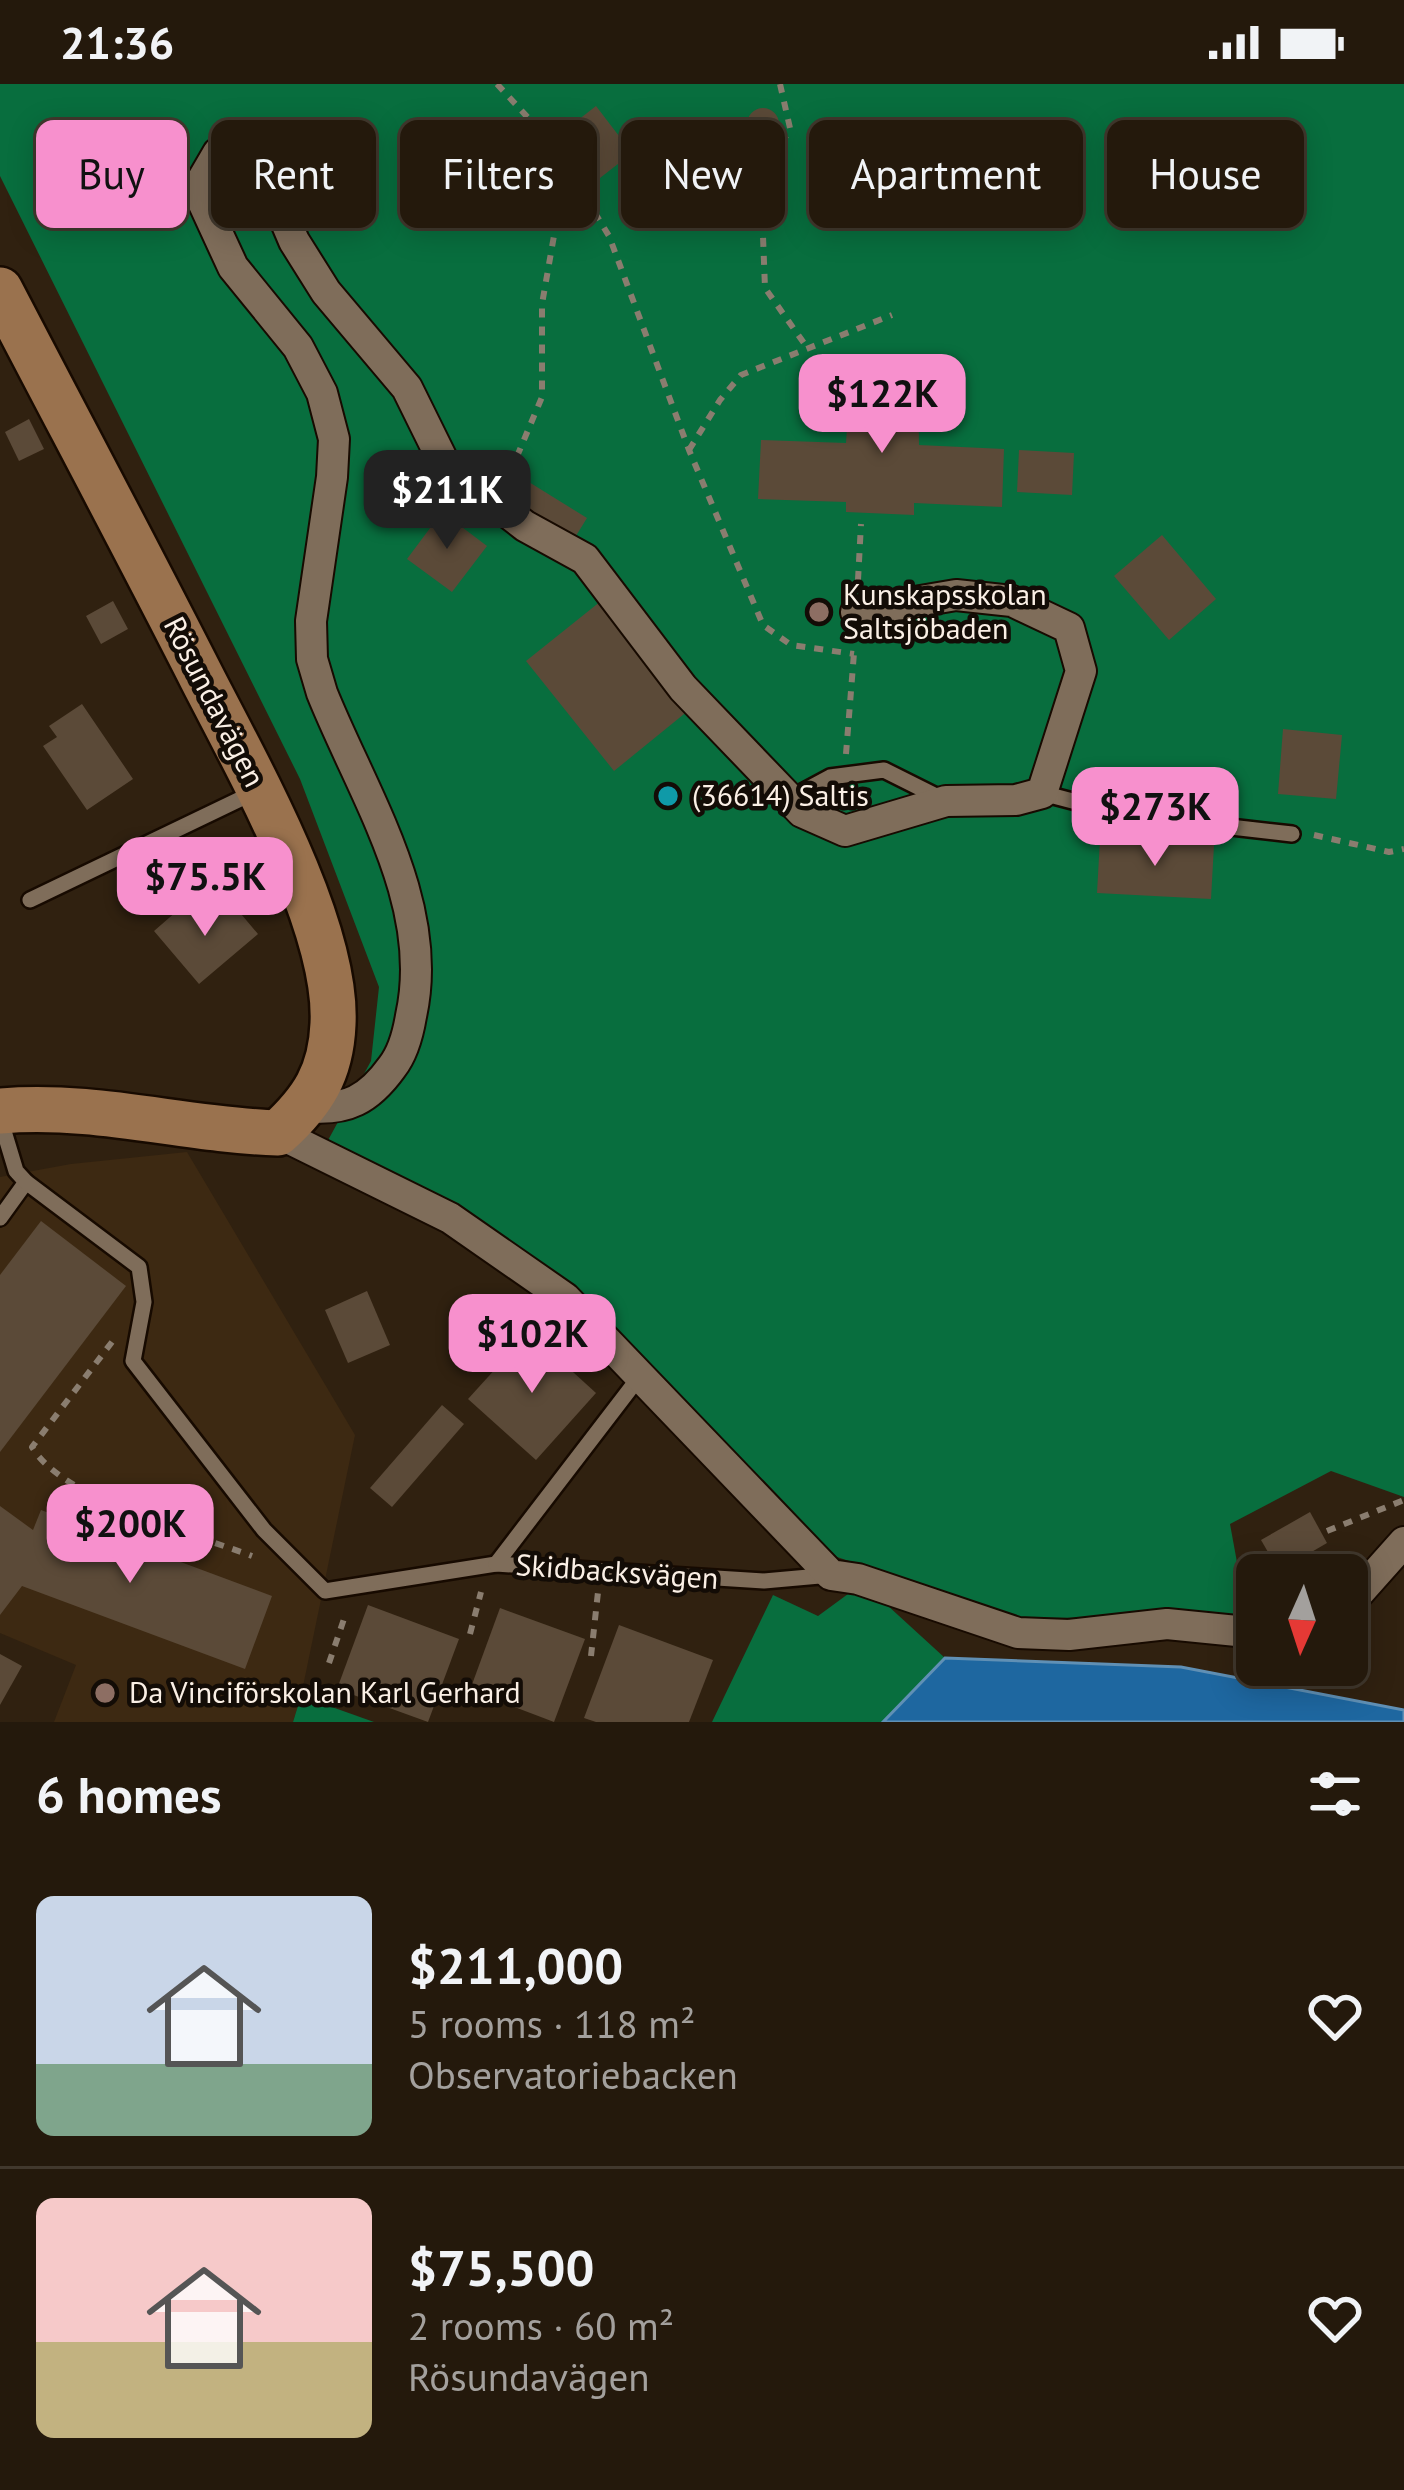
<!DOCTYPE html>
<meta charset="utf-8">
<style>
body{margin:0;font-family:"PT Sans",sans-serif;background:#30261a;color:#f1f3f6;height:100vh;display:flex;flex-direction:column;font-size:45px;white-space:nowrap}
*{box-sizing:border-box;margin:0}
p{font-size:39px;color:#a3a09d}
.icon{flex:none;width:66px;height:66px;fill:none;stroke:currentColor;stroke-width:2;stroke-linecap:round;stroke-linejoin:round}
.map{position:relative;height:1638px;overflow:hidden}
.side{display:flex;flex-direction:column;background:#24190c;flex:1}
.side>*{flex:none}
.top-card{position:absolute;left:36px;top:36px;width:1332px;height:108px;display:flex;gap:24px}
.needle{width:78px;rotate:183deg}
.controls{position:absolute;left:1236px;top:1470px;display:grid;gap:24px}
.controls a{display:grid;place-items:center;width:132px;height:132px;border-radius:18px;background:#24190c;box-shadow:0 6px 30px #0003,0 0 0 3px #41382d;font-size:60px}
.price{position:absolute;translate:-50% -102px;padding:0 27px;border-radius:24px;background:#f790cd;color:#111;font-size:39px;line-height:78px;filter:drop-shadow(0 3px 6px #0008)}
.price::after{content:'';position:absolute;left:50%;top:72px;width:36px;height:27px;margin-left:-18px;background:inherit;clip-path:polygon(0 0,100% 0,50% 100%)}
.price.on{background:#222;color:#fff}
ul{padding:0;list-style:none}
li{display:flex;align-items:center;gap:36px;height:300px;padding:0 36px}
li+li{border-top:3px solid #41382d}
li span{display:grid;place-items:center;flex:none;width:336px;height:240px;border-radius:18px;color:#555}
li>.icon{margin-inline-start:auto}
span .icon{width:144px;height:144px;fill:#fffc;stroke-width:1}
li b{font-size:51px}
h2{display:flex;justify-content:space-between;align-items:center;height:144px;padding:0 36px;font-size:51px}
.tag{padding:0 42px;border-radius:18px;background:#24190c;box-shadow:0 6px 30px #0003,0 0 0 3px #41382d;font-size:42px;line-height:108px}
.tag.on{background:#f790cd;color:#111}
.status{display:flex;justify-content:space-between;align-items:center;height:84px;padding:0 60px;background:#24190c;direction:ltr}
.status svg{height:33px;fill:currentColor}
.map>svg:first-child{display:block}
</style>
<div class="status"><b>21:36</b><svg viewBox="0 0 49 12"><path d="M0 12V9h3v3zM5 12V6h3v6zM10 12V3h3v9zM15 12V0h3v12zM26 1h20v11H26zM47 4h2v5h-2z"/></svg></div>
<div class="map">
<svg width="1404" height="1638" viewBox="0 0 1404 1638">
<rect width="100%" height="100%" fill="#302110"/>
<polygon fill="#3d2912" points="187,1068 355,1351 301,1612 293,1638 54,1638 76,1581 0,1549 0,1093 71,1080"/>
<g fill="#086e3e">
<polygon points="0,0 1404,0 1404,1413 1331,1387 1230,1440 1247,1533 1020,1534 837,1473 638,1274 326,1060 371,977 379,903 300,695 0,92"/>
<polygon points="863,1499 945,1574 883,1638 712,1638 773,1511 818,1532"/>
<polygon points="301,1612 374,1638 293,1638"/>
</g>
<polygon fill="#1e67a0" stroke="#6090b5" stroke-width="3" points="945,1574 1181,1583 1404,1626 1404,1638 883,1638"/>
<g fill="#5b4a38">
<polygon points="596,22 632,69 600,94 564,47"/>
<circle cx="763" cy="40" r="16"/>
<circle cx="888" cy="92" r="35"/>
<polygon points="888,272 909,282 918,295 919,361 1004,365 1002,423 914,419 914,431 846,428 846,418 758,415 761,356 846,359 850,298 865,278"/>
<polygon points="29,335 44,365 19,377 5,348"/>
<polygon points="1019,366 1074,369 1072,411 1017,408"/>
<polygon points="524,395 587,434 574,455 510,416"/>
<polygon points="442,428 487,462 452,508 407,475"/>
<polygon points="1162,451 1216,515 1169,556 1114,492"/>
<polygon points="113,517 128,545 101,560 86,532"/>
<polygon points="601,517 689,626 614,687 526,577"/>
<polygon points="82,620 133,695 87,726 43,662 57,653 49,642"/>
<polygon points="1283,645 1342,651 1336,715 1278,710"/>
<polygon points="1100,755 1214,761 1211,815 1097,809"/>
<polygon points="231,818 258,850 199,900 154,847 185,820 203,842"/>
<polygon points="41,1137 126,1202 0,1368 0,1191"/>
<polygon points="367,1207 390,1261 348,1279 325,1226"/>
<polygon points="529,1248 596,1309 536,1376 468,1315"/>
<polygon points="442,1321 464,1340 392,1423 370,1404"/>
<polygon points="0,1422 33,1446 41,1426 272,1512 245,1585 22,1502 0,1531"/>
<polygon points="1310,1428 1327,1459 1279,1487 1261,1456"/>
<polygon points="368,1521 459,1555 428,1638 337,1605"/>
<polygon points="500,1524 585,1555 554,1638 470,1606"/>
<polygon points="619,1541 713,1576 689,1638 596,1638 584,1634"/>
<polygon points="0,1570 22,1582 0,1621"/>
</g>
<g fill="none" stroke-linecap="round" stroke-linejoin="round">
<defs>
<g id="lane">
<polyline points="1042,709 1126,731 1292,750"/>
<polyline points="789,715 830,693 884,686 944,716"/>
<polyline points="30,816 257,707"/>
<polyline points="0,1034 16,1087 26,1098 0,1134"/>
<polyline points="26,1098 139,1183 144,1218 133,1277 264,1446 325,1507 496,1480"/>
<polyline points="640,1292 496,1480 764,1497 831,1491"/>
</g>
<g id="street">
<path d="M307 1023C347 1027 369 1015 392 983 403 969 408 950 411 932 436 820 363 711 322 609L312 575 311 537 332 393 334 355 322 309 298 263 233 183 197 105 218 69 237 74 274 110 294 157 326 208 407 304 444 379 525 442 585 475 683 604 802 728 845 747 946 717 1016 716 1042 709 1081 587 1069 544 1012 517 956 511 856 528"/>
<polyline points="278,1049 450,1134 565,1214 831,1491 858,1495 1018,1549 1069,1551 1167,1540 1257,1549"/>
<polyline points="1347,1522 1404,1458"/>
</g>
<path id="secondary" d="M0 206C67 335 136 464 202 594 247 682 338 842 333 940 331 989 313 1017 278 1049 182 1046 99 1019 0 1027"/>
</defs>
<use href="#lane" stroke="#170a00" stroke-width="20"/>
<use href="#street" stroke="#170a00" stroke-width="34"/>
<use href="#secondary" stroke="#170a00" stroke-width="50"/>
<g stroke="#8a7d6f" stroke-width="6" stroke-dasharray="9 9" stroke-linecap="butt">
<polyline points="497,0 554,62 609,152 689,366 763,541 791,561 854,570"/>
<polyline points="780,0 790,44 761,101 765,204 806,262"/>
<polyline points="689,366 720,316 741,291 892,231"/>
<polyline points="510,389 542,313 542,220 555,146 541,51"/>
<polyline points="858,496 861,440"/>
<polyline points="846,670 854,569"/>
<polyline points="1314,751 1389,768 1404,765"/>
<path d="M112 1258 32 1363C62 1415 194 1450 252 1472"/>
<polyline points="1327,1447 1404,1416"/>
<polyline points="470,1550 481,1508"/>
<polyline points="591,1572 598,1508"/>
<polyline points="329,1579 346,1529"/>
</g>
<use href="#lane" stroke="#7f6d5a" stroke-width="15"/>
<use href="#street" stroke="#7f6d5a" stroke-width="30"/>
<use href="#secondary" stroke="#9a724e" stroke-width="45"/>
</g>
<g fill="#8d6e63" stroke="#130c06" stroke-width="4.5">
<circle cx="819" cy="528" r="12"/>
<circle cx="105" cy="1609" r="12"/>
</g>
<circle fill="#0f9aa8" stroke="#130c06" stroke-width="4.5" cx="668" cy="712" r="12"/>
<g text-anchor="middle" stroke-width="9" stroke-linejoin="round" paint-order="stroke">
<g font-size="30" fill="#faefe5" stroke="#130c06" text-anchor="start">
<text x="843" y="521">Kunskapsskolan<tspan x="843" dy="34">Saltsjöbaden</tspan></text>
<text x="692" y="722">(36614) Saltis</text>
<text x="129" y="1619">Da Vinciförskolan Karl Gerhard</text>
</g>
<g font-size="30" fill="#faefe5" stroke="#130c06">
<text transform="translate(214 618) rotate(63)" y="10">Rösundavägen</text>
<text transform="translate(617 1488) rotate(4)" y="10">Skidbacksvägen</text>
</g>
</g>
</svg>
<div class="controls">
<a><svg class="needle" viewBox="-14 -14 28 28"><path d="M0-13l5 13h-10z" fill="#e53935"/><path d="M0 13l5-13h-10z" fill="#a3a09d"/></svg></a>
</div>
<b class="price" style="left:882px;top:372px">$122K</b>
<b class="price on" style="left:447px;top:468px">$211K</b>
<b class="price" style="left:1155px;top:785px">$273K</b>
<b class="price" style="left:205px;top:855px">$75.5K</b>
<b class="price" style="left:532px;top:1312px">$102K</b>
<b class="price" style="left:130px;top:1502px">$200K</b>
<div class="top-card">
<a class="tag on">Buy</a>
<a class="tag">Rent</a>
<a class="tag">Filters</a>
<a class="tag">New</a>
<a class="tag">Apartment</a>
<a class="tag">House</a>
</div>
</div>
<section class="side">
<h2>6 homes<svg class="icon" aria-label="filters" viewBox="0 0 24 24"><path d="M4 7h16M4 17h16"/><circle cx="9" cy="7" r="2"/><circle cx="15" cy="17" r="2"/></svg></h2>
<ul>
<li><span style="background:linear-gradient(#c9d6e8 70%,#7fa58c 0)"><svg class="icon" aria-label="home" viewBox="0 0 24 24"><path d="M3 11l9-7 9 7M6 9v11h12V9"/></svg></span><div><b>$211,000</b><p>5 rooms · 118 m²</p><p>Observatoriebacken</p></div><svg class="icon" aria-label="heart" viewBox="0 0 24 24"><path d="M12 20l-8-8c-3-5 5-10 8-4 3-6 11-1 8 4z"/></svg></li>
<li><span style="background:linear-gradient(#f6c9c9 60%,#c2b280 0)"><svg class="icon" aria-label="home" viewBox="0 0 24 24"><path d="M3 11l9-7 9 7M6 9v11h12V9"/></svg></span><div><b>$75,500</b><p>2 rooms · 60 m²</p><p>Rösundavägen</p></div><svg class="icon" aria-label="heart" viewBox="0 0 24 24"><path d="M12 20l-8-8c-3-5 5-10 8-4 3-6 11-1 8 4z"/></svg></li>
</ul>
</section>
